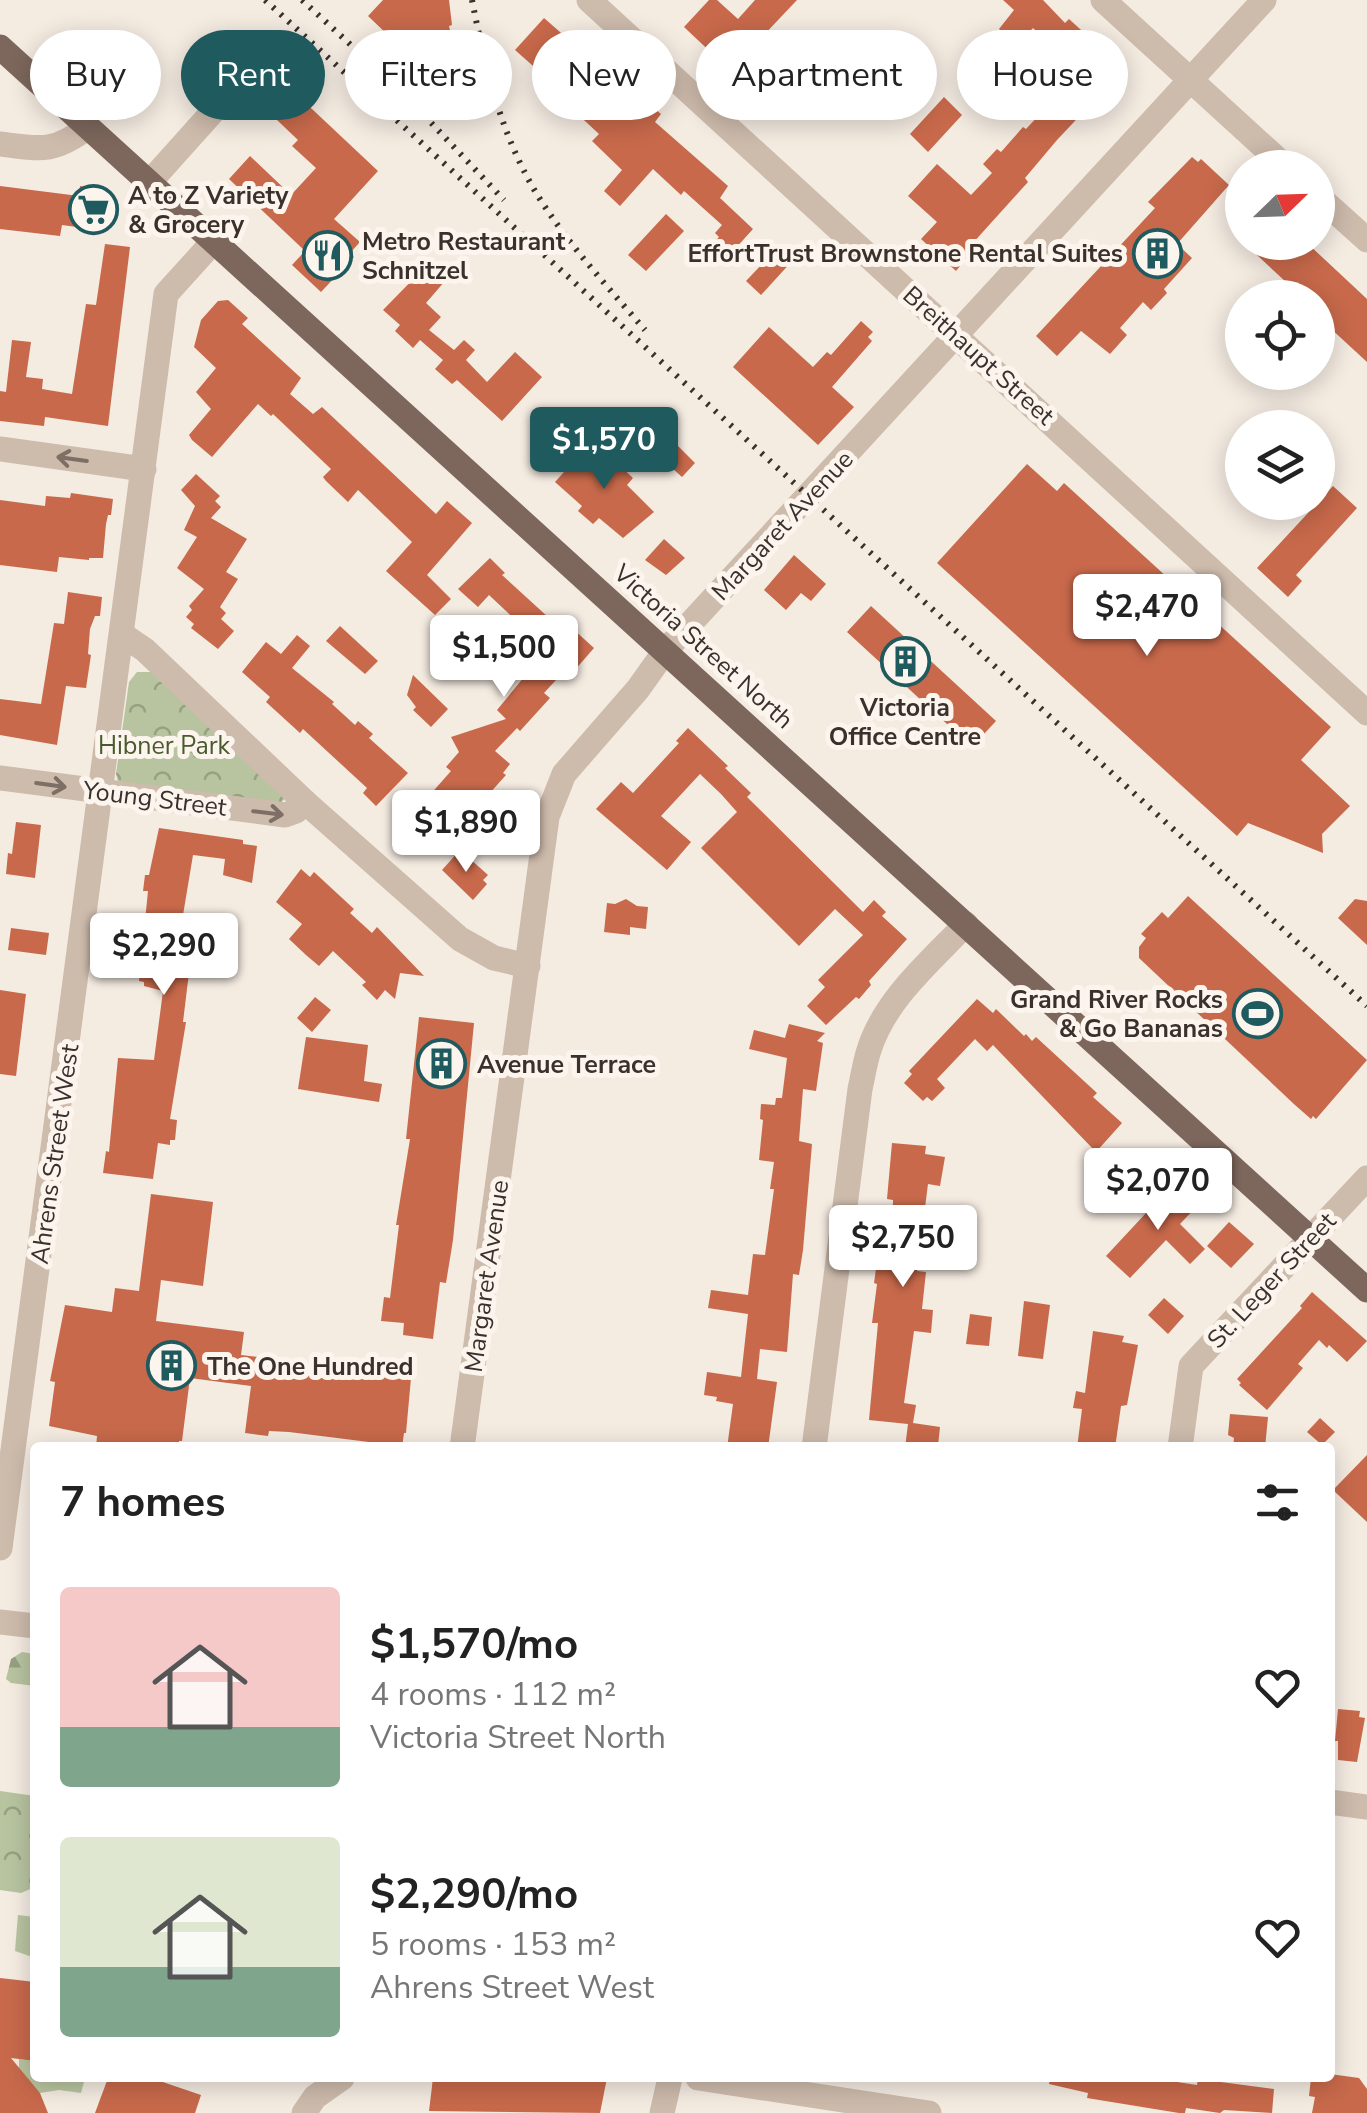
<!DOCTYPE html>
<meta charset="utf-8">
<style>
body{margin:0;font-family:"Nunito Sans",sans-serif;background:#f2f2f2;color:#222;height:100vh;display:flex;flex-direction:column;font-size:38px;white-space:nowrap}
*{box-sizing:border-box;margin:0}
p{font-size:32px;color:#767676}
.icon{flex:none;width:55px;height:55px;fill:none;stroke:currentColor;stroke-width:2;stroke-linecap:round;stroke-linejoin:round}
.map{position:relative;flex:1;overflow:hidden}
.side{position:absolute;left:30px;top:1442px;width:1305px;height:640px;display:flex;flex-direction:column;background:#fff;border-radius:10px;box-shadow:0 5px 25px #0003}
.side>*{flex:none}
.guide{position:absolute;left:30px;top:30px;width:1308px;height:90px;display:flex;gap:20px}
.needle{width:65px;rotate:67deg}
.buttons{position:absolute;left:1225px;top:150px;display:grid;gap:20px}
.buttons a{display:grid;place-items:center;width:110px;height:110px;border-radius:50%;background:#fff;box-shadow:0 5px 25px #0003;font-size:50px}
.price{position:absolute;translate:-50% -85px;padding:0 22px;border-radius:10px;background:#fff;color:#222;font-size:32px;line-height:65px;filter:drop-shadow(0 2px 5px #0008)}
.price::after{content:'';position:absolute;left:50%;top:60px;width:30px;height:22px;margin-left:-15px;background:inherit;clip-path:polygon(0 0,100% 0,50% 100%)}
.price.on{background:#1f5a5e;color:#fff}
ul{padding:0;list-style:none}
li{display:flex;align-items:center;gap:30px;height:250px;padding:0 30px}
li span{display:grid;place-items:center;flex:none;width:280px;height:200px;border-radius:10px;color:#555}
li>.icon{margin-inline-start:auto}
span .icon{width:120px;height:120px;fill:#fffc;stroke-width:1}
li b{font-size:42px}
h2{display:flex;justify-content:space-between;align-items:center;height:120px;padding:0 30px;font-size:42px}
.tag{padding:0 35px;border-radius:45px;background:#fff;box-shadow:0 5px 25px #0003;font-size:35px;line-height:90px}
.tag.on{background:#1f5a5e;color:#fff}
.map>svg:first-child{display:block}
</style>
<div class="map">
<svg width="1367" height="2113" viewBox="0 0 1367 2113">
<defs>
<pattern id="forest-firs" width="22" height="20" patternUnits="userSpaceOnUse" patternTransform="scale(2.5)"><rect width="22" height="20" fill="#b8c4a0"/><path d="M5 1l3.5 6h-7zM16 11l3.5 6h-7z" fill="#97a083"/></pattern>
<pattern id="park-crowns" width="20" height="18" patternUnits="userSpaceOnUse" patternTransform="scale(2.5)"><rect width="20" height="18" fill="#b8c4a0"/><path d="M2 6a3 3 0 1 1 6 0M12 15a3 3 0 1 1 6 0" fill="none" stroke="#97a083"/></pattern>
</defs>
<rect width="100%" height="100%" fill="#f4ebe1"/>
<g fill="#b8c4a0">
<polygon points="18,1915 35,1917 35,1958 15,1951"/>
<polygon points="19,2059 35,2061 35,2078 85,2078 81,2093 59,2090 40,2093 19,2075"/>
</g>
<polygon fill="url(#forest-firs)" points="22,1652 35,1654 35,1686 11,1683 6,1679 11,1659"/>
<g fill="url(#park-crowns)">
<polygon points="137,672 152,672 283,793 284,800 275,806 118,782 116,774 129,682"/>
<polygon points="0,1791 35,1796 35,1887 21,1893 0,1890"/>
</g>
<g fill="#c8694b">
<polygon points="383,0 449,0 452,25 449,26 456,55 434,79 368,16"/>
<polygon points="709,0 717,0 738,19 755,0 797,0 725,76 714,66 719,60 684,27"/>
<polygon points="1003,0 1043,0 1065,23 1069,19 1124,69 1057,140 1025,178 1028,182 972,244 976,247 956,271 921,239 937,222 908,196 937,164 971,195 992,173 983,164 997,149 1001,152 1023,127 1026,129 1080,71 1033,28 1016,46 999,29 1014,10"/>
<polygon points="544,18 641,103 644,99 661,114 655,122 728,186 720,198 753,229 734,250 731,248 723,256 712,245 719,237 715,233 722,225 684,191 681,195 653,169 620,206 604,191 622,170 592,141 599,134 572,109 576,104 515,50"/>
<polygon points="279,78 378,171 334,219 360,242 350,253 354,257 321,292 292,265 305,251 229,179 250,156 291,195 316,168 292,146 298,140 257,101"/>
<polygon points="993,81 1008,95 992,112 977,98"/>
<polygon points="944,97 962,115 928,152 910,134"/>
<polygon points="1192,157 1198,162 1201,159 1229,185 1177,244 1192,258 1164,289 1167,293 1151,310 1143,302 1120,328 1127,335 1110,354 1081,331 1057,356 1036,336 1155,208 1148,202"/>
<polygon points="0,186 79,196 80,186 111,191 106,231 62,225 60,236 0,229"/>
<polygon points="666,214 684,231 646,271 628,255"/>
<polygon points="1243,242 1306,242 1367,299 1367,362 1328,326 1331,321 1318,308 1318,298 1273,298 1287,283"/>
<polygon points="105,244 130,247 108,426 45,417 44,426 0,421 0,391 6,392 12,340 31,342 26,377 43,379 42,389 72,394 86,304 96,305"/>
<polygon points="779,246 793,260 761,295 746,281"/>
<polygon points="427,265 445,281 426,303 441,317 429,330 454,350 464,340 475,350 466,360 487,382 515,352 542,377 502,421 457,380 452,384 435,369 443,360 420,340 413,348 395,331 400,325 383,310"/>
<polygon points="228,300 248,318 242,324 301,378 290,394 313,414 322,407 436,514 447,501 472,523 427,575 451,599 435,615 386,571 412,542 358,490 348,502 326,481 323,477 331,469 273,414 271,416 258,404 212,457 192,440 189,435 211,409 196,392 216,368 194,347 201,320 218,301"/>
<polygon points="861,321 873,332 868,337 872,341 832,387 854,407 818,445 733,367 769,327 813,367 827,352 831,355"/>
<polygon points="675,443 695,463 682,477 661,458"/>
<polygon points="589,444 615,468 618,464 633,478 627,485 654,512 623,538 599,518 593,524 578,511 582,506 555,482"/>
<polygon points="1027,464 1057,491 1064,483 1331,727 1301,760 1350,806 1322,834 1323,853 1248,823 1237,836 937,563"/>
<polygon points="196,474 220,496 215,501 221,507 211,518 247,539 226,572 238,579 220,607 226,613 221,619 234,631 218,649 191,628 194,624 186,617 192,610 189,606 204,589 177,568 197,537 184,530 195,506 181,490"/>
<polygon points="1333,486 1357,508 1296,575 1302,581 1288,597 1257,568"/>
<polygon points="71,493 113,499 111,515 108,515 106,524 103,558 89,558 89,560 59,557 57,572 0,565 0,500 45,506 46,496 70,498"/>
<polygon points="664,539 685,558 666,575 645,560"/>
<polygon points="794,555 826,584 811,601 801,593 786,610 764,590"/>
<polygon points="490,558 505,573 502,575 560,628 562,625 569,631 572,628 594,648 574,671 568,667 544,693 550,698 520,731 517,728 495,751 510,764 503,773 506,775 480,804 487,811 476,823 472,819 462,831 428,797 451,771 446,767 459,752 451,737 506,719 497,710 552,643 528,623 524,628 489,595 478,607 458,589"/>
<polygon points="68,592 102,597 100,616 95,616 90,629 88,654 91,655 86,688 66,686 57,745 0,735 0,699 41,704 54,623 64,624"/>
<polygon points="871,606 996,721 972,747 847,632"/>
<polygon points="340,626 378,661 365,674 326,641"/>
<polygon points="297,635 310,646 292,668 334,702 332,704 355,725 358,721 373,734 369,738 408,773 376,806 363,793 367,788 303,729 300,733 266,702 270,697 242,672 266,642 281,654"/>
<polygon points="413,675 448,709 431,727 413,710 416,707 407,695"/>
<polygon points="688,728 728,766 725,768 751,793 747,797 863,912 874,900 886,912 882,916 907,939 869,981 871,985 859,999 856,997 826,1025 807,1006 825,987 818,980 863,935 835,909 799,946 701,848 737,812 721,794 700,774 661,816 691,842 667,870 596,809 621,782 633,793 679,743 676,741"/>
<polygon points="16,822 41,825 35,878 6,874 8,853 12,854"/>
<polygon points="159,828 243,840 243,844 257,846 252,883 223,875 225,859 193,855 182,921 195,923 183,1022 186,1022 170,1119 177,1120 175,1140 170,1140 170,1145 158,1143 153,1179 103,1173 106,1151 109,1152 118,1058 154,1060 163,991 144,986 144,982 139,981 148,891 143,891 145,875 149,875"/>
<polygon points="460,850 488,875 483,880 487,884 473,900 442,870"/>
<polygon points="301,869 310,877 314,872 354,909 350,913 372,933 377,927 424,976 400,973 395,999 385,990 377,1000 362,985 366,982 333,951 319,966 306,955 289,939 302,924 276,902"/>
<polygon points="1188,896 1367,1060 1316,1119 1313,1116 1311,1119 1295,1105 1139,958 1139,947 1146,938 1141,934 1162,912 1168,918"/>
<polygon points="626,899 637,906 648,907 646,929 630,927 630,935 604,932 607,903 615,904"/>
<polygon points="1355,899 1367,901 1367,945 1338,918"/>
<polygon points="11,928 49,933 46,955 8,950"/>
<polygon points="0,990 26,994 16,1076 0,1074"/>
<polygon points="315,997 331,1010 312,1032 297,1018"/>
<polygon points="977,999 993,1013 996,1009 1024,1036 1026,1034 1032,1041 1036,1037 1097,1093 1093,1097 1122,1123 1096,1152 993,1045 987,1051 975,1039 937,1079 945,1088 932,1101 927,1097 923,1101 904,1083 912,1074 909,1071"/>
<polygon points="419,1017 474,1023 453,1240 446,1283 440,1282 433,1339 403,1335 404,1323 381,1321 384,1297 390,1298 399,1225 396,1225 410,1139 406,1139"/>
<polygon points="789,1024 825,1033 817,1041 823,1043 816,1091 803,1089 799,1141 812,1144 803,1250 799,1275 793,1274 787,1352 760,1349 757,1379 777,1382 768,1448 727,1448 733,1404 716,1401 717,1397 704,1395 707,1372 741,1377 748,1314 708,1308 711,1290 748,1295 753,1254 765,1255 774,1189 770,1189 774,1162 759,1160 763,1120 760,1119 761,1104 775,1105 776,1098 782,1098 787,1058 749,1049 754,1030 785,1038"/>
<polygon points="306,1037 368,1045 364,1081 382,1084 379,1102 298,1089"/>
<polygon points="892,1143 926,1146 925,1154 945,1157 940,1186 928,1184 917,1271 926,1272 922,1309 933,1310 931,1333 914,1331 904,1403 916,1405 913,1423 940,1427 938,1446 926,1444 925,1448 905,1448 908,1424 869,1420 878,1323 872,1323 877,1284 874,1283 881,1234 889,1236 893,1203 893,1200 887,1199"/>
<polygon points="1174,1183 1198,1205 1180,1224 1205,1249 1190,1264 1166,1240 1130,1278 1106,1256"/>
<polygon points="151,1194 213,1202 203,1286 161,1280 156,1321 244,1332 241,1355 287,1360 286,1368 298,1370 298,1374 333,1378 334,1374 349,1376 349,1372 411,1378 406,1433 404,1433 402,1448 381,1448 369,1442 289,1432 269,1431 268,1436 245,1433 251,1386 190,1378 182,1441 179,1441 178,1448 96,1448 97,1436 49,1426 55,1382 50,1381 65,1305 112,1312 115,1288 139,1291"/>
<polygon points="1229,1222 1254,1244 1231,1268 1207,1246"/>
<polygon points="1312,1292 1367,1341 1347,1362 1329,1345 1327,1348 1319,1340 1298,1364 1303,1368 1267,1410 1239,1385 1241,1383 1237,1379 1302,1308 1300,1306"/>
<polygon points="1164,1298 1184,1316 1168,1334 1148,1315"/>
<polygon points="1024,1301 1050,1305 1043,1359 1018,1356"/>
<polygon points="970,1314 992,1317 989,1346 966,1344"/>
<polygon points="1093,1331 1124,1336 1122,1342 1138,1345 1127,1405 1121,1406 1115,1448 1077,1448 1082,1409 1073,1408 1076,1391 1085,1393"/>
<polygon points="1230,1414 1268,1417 1265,1448 1233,1448 1234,1438 1228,1435"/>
<polygon points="1320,1418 1335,1432 1322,1445 1307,1432"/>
<polygon points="1367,1455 1367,1522 1333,1490"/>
<polygon points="1338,1709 1360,1711 1359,1717 1365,1718 1357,1762 1338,1760 1338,1741 1335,1741"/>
<polygon points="0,1978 35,1982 35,2061 11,2058 40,2093 48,2113 0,2113"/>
<polygon points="1330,2074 1359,2078 1367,2089 1367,2113 1312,2113 1315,2097 1309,2096 1311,2078 1330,2078"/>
<polygon points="108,2078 151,2078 201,2095 195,2113 95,2113"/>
<polygon points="433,2078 607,2078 600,2113 429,2111"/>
<polygon points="1050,2078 1151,2078 1197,2085 1198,2079 1274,2089 1272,2113 1224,2110 1220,2113 1186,2108 1185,2113 1179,2113 1087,2098 1088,2093 1049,2084"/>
</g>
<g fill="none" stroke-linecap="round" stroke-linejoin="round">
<g stroke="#cdbbac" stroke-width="25">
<polyline points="589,0 1367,713"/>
<polyline points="1103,0 1287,168"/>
<path d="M0 144C41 149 53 153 87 128"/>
<polyline points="148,184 269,49"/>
<polyline points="1318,196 1367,240"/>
<polyline points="0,449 144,469"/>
<polyline points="123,635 145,650 305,802 460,939 494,958 528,966"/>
<polyline points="0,778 285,815 296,811 305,802"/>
<polyline points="462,1448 547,817 564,774 638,689 665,651 1264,0"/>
<path d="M814 1448 860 1089C863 1076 865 1062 869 1050 885 999 931 961 966 924"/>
<polyline points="1180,1448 1191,1366 1367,1178"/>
<polyline points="0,1548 166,294 213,242"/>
<polyline points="0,1622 35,1626"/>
<polyline points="1330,1802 1367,1807"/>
<polyline points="698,2078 929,2113"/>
<polyline points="304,2113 315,2097 342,2078"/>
<polyline points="662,2113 670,2078"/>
</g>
<polyline stroke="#7d675c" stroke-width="25" points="0,47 1367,1290"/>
<g stroke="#3b302b" stroke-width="6" stroke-dasharray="2.5 8" stroke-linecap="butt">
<polyline points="265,0 1367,1006"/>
<polyline points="302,0 402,92 504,200"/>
<path d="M472 0C485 66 500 132 535 191 565 241 607 286 645 330"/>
</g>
</g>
<defs><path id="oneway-shaft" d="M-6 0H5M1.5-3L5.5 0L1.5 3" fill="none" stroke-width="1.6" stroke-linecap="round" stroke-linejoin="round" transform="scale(2.5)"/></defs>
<g stroke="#7d6f65">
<use href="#oneway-shaft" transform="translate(72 459) rotate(-172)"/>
<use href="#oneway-shaft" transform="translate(51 785) rotate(8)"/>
<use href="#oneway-shaft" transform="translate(268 813) rotate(7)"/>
</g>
<defs>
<symbol id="supermarket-ring" viewBox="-11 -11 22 22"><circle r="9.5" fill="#fbf5ee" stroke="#1f5a5e" stroke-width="1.5"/><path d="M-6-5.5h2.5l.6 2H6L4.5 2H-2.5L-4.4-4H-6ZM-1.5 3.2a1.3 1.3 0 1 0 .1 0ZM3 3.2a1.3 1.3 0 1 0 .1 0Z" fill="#1f5a5e"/></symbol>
<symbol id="building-ring" viewBox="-11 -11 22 22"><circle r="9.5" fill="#fbf5ee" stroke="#1f5a5e" stroke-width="1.5"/><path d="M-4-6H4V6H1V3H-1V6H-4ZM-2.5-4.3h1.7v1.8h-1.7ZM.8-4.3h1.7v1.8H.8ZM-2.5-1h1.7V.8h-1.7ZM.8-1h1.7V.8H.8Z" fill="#1f5a5e"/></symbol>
<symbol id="restaurant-ring" viewBox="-11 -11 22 22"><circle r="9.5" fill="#fbf5ee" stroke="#1f5a5e" stroke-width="1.5"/><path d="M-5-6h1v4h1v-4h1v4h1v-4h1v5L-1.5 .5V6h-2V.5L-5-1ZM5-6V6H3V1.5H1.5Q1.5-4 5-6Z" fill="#1f5a5e"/></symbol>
<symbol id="stadium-ring" viewBox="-11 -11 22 22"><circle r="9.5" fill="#fbf5ee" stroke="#1f5a5e" stroke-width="1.5"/><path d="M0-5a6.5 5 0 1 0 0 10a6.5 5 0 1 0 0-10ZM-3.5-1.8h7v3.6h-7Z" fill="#1f5a5e"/></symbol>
</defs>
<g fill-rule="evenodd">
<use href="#supermarket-ring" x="66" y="182" width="55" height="55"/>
<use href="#building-ring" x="1130" y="226" width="55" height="55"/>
<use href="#restaurant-ring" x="300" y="228" width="55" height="55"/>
<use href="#building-ring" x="878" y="634" width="55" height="55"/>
<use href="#stadium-ring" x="1230" y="986" width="55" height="55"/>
<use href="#building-ring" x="414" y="1036" width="55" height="55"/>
<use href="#building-ring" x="144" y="1338" width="55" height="55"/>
</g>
<g text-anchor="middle" stroke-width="10" stroke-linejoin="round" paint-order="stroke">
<g font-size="25" font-weight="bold" fill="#3b302b" stroke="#fbf5ee" text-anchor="start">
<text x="128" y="204">A to Z Variety<tspan x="128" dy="29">&amp; Grocery</tspan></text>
<text x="362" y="250">Metro Restaurant<tspan x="362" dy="29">Schnitzel</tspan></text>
<text x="1123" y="262" text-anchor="end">EffortTrust Brownstone Rental Suites</text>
<text x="905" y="716" text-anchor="middle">Victoria<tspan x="905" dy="29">Office Centre</tspan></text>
<text x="1223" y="1008" text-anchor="end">Grand River Rocks<tspan x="1223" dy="29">&amp; Go Bananas</tspan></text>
<text x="477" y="1073">Avenue Terrace</text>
<text x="207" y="1375">The One Hundred</text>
</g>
<g font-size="25" fill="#3b302b" stroke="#fbf5ee">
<text transform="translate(979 355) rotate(42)" y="9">Breithaupt Street</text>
<text transform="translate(782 525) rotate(-47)" y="9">Margaret Avenue</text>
<text transform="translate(704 646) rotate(42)" y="9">Victoria Street North</text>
<text transform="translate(155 798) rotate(7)" y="9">Young Street</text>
<text transform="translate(54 1154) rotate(-82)" y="9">Ahrens Street West</text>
<text transform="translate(486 1276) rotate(-82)" y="9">Margaret Avenue</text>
<text transform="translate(1271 1280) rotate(-47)" y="9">St. Leger Street</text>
</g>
<g font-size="25" fill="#4a5a2e" stroke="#fbf5ee">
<text x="164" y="754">Hibner Park</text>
</g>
</g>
</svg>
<div class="buttons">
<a><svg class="needle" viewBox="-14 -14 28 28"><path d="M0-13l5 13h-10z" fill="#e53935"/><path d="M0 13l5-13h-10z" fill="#767676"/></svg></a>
<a><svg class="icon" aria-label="locate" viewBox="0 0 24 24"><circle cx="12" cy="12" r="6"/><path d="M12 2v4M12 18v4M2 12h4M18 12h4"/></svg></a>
<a><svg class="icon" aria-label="layers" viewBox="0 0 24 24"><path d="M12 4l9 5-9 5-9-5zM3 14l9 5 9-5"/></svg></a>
</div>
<b class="price on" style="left:604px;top:492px">$1,570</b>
<b class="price" style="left:1147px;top:659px">$2,470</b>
<b class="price" style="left:504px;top:700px">$1,500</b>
<b class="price" style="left:466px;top:875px">$1,890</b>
<b class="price" style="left:164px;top:998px">$2,290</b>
<b class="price" style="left:1158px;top:1233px">$2,070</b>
<b class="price" style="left:903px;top:1290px">$2,750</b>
<div class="guide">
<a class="tag">Buy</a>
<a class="tag on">Rent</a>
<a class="tag">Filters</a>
<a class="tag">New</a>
<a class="tag">Apartment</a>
<a class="tag">House</a>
</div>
<section class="side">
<h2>7 homes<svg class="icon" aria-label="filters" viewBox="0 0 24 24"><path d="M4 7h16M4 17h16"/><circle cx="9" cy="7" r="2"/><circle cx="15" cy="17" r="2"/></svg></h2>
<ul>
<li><span style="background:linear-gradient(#f6c9c9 70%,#7fa58c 0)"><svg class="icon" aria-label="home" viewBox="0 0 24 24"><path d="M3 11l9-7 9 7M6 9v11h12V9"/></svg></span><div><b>$1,570/mo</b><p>4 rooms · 112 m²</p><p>Victoria Street North</p></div><svg class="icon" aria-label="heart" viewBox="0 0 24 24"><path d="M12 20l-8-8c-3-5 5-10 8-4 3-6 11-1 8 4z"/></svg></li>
<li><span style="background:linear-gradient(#dfe7d0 65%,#7fa58c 0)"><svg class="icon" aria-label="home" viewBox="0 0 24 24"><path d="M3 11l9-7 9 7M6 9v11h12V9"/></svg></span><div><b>$2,290/mo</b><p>5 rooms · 153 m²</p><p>Ahrens Street West</p></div><svg class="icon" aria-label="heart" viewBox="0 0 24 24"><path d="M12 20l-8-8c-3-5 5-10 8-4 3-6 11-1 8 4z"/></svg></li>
</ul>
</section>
</div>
